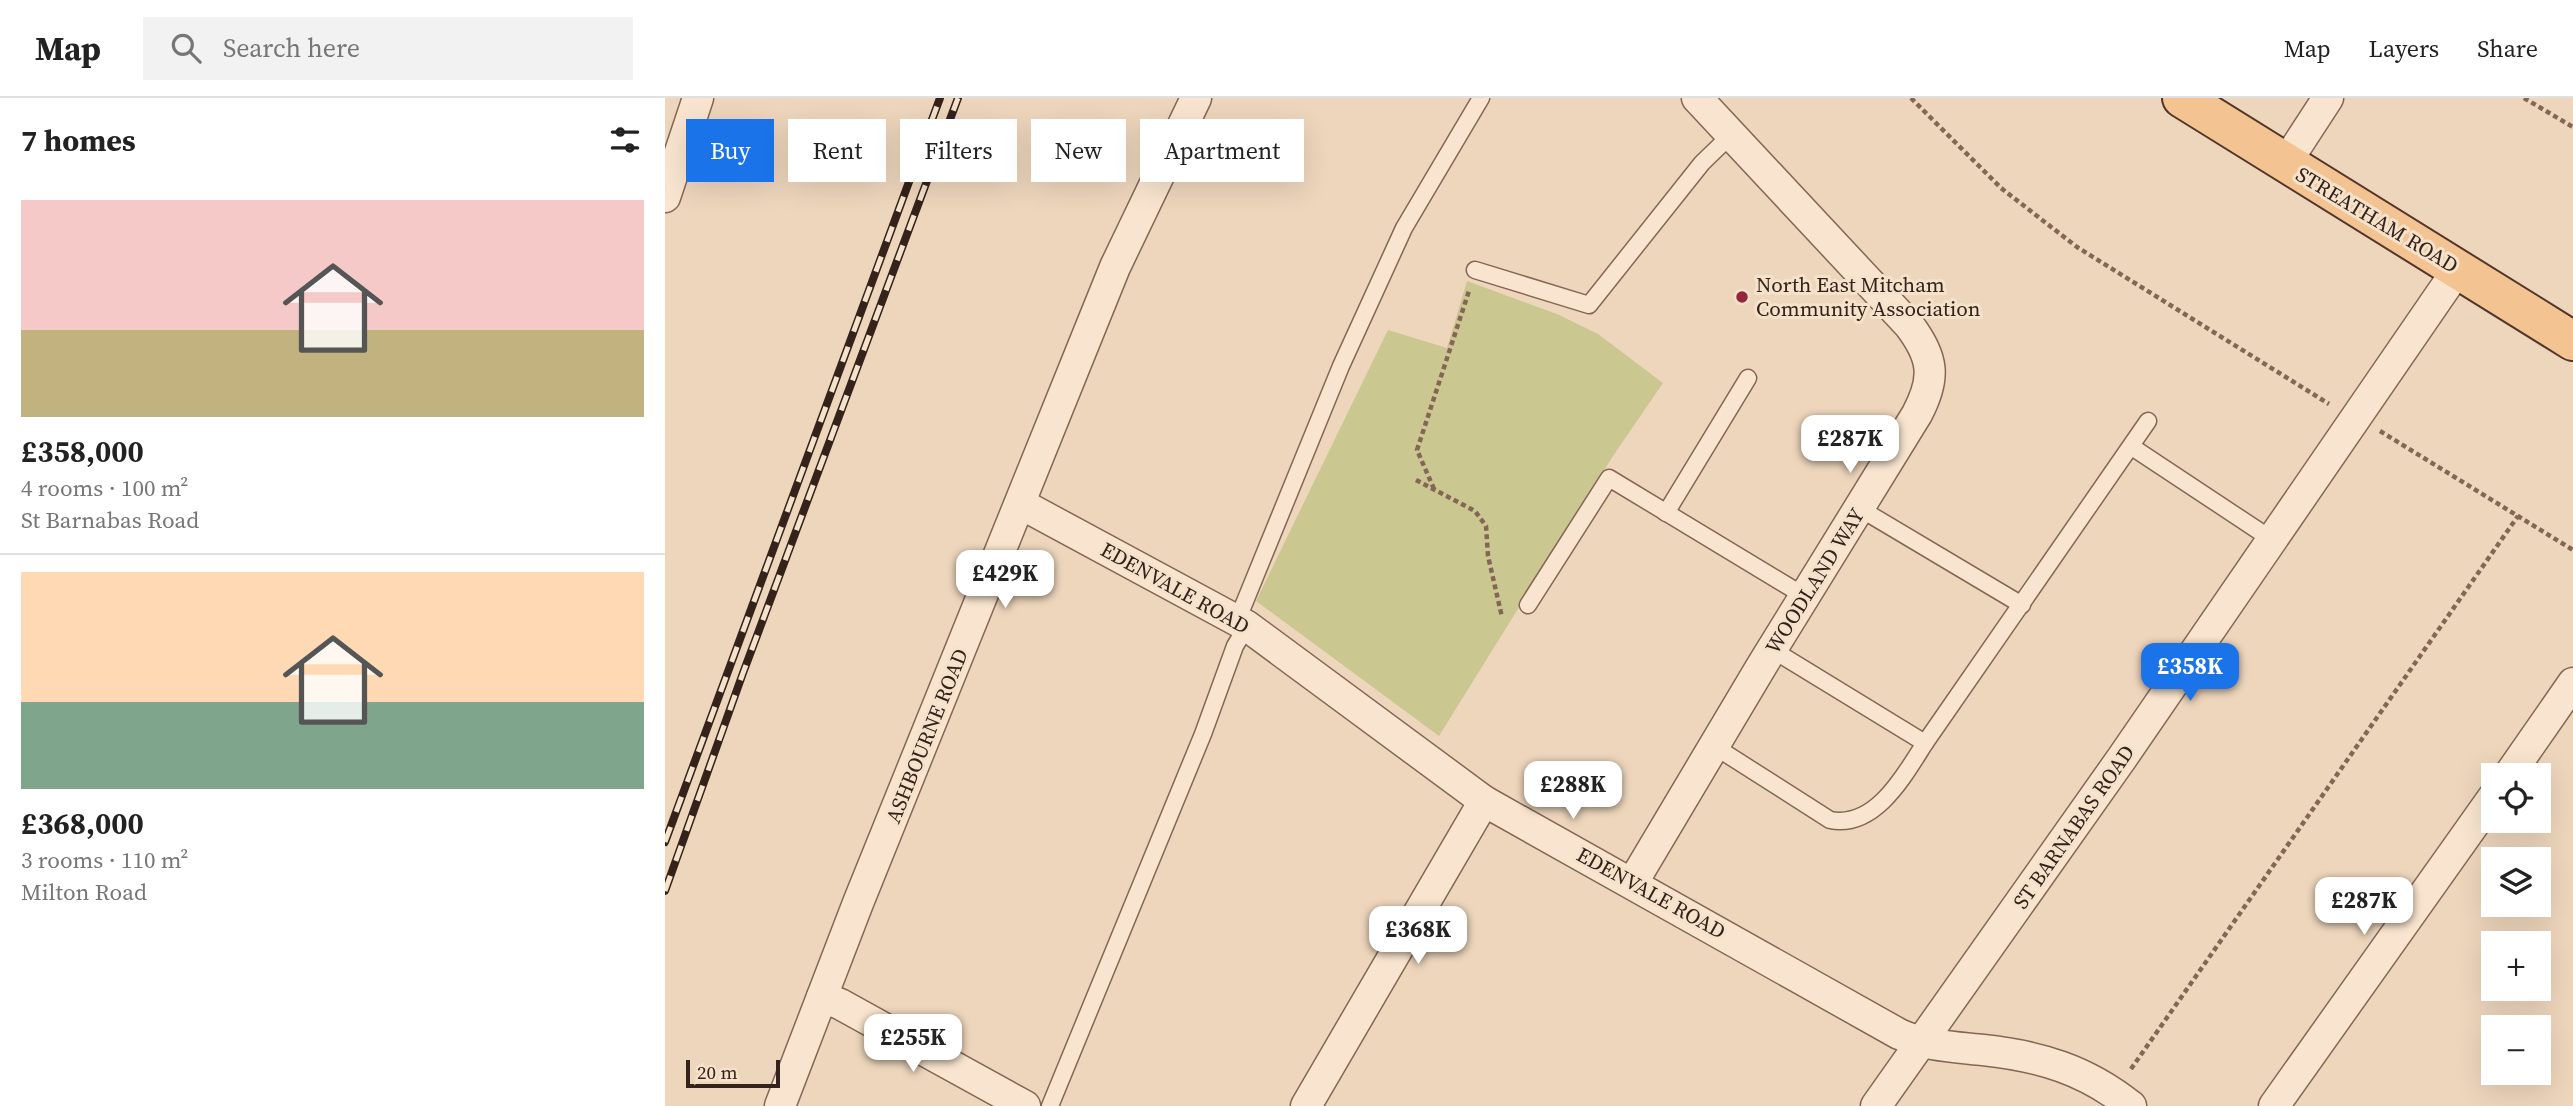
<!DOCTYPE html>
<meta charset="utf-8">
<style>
body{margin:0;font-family:"Source Serif 4",serif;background:#f2f2f2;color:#222;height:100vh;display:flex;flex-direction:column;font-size:26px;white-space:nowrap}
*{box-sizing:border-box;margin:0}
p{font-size:23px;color:#767676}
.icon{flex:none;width:38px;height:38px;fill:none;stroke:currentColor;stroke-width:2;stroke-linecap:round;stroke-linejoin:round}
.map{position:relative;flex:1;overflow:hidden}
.details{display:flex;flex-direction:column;background:#fff;width:665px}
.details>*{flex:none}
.hud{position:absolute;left:21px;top:21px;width:665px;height:63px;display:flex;gap:14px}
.buttons{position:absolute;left:1816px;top:665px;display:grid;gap:14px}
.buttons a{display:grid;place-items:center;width:70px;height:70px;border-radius:0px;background:#fff;box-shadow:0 7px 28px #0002;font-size:35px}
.scale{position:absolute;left:21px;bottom:18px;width:94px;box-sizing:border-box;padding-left:7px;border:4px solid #34221b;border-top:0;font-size:19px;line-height:24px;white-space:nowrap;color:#34221b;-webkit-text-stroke:5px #f5e2cb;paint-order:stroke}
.price{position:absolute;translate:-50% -60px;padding:0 16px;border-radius:14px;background:#fff;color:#222;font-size:23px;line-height:46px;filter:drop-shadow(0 2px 4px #0008)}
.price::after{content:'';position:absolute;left:50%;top:42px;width:21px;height:16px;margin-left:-10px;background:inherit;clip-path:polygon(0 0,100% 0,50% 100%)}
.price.on{background:#1a73e8;color:#fff}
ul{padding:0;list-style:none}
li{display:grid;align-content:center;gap:14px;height:371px;padding:0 21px}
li+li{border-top:2px solid #e0e0e0}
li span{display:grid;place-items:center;height:217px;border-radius:0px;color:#555}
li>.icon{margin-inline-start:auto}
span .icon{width:126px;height:126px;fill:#fffc;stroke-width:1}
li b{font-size:30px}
h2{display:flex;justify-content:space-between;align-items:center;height:84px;padding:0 21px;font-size:30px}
.tag{padding:0 24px;border-radius:0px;background:#fff;box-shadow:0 7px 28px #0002;font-size:24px;line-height:63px}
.tag.on{background:#1a73e8;color:#fff}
header{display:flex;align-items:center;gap:42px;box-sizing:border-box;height:98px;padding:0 35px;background:#fff;border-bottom:2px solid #e0e0e0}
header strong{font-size:33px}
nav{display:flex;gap:38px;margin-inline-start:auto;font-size:24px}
.search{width:490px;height:63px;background:#f2f2f2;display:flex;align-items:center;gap:18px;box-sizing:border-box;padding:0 24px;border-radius:0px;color:#767676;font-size:26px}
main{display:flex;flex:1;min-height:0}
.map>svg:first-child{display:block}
</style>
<header>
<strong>Map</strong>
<div class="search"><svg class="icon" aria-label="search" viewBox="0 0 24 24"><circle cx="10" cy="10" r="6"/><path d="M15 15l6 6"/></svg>Search here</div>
<nav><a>Map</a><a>Layers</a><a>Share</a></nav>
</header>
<main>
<section class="details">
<h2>7 homes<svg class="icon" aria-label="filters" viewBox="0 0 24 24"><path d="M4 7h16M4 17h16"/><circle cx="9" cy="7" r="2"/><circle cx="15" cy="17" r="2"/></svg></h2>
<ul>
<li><span style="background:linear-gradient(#f6c9c9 60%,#c2b280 0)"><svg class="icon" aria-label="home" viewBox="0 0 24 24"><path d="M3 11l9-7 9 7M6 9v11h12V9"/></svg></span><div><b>£358,000</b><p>4 rooms · 100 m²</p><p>St Barnabas Road</p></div></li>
<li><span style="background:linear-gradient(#ffd9b3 60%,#7fa58c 0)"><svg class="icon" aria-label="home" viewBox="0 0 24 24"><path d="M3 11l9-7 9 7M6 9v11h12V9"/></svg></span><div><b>£368,000</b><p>3 rooms · 110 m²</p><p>Milton Road</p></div></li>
</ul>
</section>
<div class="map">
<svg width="1908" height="1008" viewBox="0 0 1908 1008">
<rect width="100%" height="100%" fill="#eed6bc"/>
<polygon fill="#cbc790" points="802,183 892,216 933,236 998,285 948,358 774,638 591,503 723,232 782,250"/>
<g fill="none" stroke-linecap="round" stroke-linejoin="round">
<defs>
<g id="lane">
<polyline points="810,172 924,207 1037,65 1066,37"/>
<polyline points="1467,349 1606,441"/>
<polyline points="1194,410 1357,507"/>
<polyline points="1001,415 1083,280"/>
<polyline points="863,507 944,380 1141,499"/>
<polyline points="572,523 676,268 739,130 816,0"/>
<polyline points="1108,552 1260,645 1483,323"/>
<path d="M1049 648 1165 722C1210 731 1239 678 1260 645"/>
<polyline points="385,1008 538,636 570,548 582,528"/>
</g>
<g id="street">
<polyline points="1620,66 1663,0"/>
<polyline points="0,99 33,0"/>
<path d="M356 406 582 528 819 703 1234 936C1260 948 1289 949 1318 952 1375 958 1421 972 1466 1008"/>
<polyline points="1844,677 1908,585"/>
<path d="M968 784 1096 569 1252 316C1271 280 1269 260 1244 227L1032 0"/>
<polyline points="157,899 175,906 360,1008"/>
<polyline points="115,1008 193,805 450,169 531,0"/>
<polyline points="641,1008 819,703"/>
<polyline points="1211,1008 1457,660 1793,171"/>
<polyline points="1609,1008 1829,698"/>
</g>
<polyline id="primary" points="1517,0 1908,243"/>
</defs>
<use href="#lane" stroke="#856656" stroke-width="19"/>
<use href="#street" stroke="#856656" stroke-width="33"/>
<use href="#primary" stroke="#52362a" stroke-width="42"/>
<g stroke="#856656" stroke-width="4.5" stroke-dasharray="5 3.5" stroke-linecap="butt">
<polyline points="1246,0 1336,90 1412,149 1664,306"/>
<polyline points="1859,0 1908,29"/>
<polyline points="1715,333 1908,452"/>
<polyline points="751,382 810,413 821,428 823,458 837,519"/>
<polyline points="769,391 752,352 804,193"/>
<polyline points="1466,971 1853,418"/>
</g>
<use href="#lane" stroke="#f9e5cf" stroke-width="16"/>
<use href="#street" stroke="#f9e5cf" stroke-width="30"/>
<use href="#primary" stroke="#f3c392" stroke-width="38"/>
<defs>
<g id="rail">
<polyline points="0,744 275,0"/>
<polyline points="0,793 78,575 293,0"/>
</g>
</defs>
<use href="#rail" stroke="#34221b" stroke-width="8"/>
<use href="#rail" stroke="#f5e2cb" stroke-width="5" stroke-dasharray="16" stroke-linecap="butt"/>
</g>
<circle fill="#94253a" stroke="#f5e2cb" stroke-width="2.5" cx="1077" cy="199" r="7"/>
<g text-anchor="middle" stroke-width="6" stroke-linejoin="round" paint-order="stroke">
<g font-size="21" fill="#34221b" stroke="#f5e2cb">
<text transform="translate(1712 122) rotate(31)" y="7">STREATHAM ROAD</text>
<text transform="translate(1150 483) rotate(-58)" y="7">WOODLAND WAY</text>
<text transform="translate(510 490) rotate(29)" y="7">EDENVALE ROAD</text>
<text transform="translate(262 638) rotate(-68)" y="7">ASHBOURNE ROAD</text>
<text transform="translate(1409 729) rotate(-55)" y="7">ST BARNABAS ROAD</text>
<text transform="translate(986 795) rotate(29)" y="7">EDENVALE ROAD</text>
</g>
<g font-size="21" fill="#34221b" stroke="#f5e2cb" text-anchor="start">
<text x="1091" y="194">North East Mitcham<tspan x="1091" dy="24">Community Association</tspan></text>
</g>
</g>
</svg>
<div class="buttons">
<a><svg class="icon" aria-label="locate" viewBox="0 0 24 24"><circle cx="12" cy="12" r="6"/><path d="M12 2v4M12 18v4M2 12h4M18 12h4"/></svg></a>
<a><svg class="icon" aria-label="layers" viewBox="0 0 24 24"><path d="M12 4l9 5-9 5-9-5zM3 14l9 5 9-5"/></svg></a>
<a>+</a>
<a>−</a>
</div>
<div class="scale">20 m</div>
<b class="price" style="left:1185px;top:377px">£287K</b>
<b class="price" style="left:340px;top:512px">£429K</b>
<b class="price on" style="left:1525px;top:605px">£358K</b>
<b class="price" style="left:908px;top:723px">£288K</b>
<b class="price" style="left:1699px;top:839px">£287K</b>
<b class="price" style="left:753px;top:868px">£368K</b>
<b class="price" style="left:248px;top:976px">£255K</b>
<div class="hud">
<a class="tag on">Buy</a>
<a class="tag">Rent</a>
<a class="tag">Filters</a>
<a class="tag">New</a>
<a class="tag">Apartment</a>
</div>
</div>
</main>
